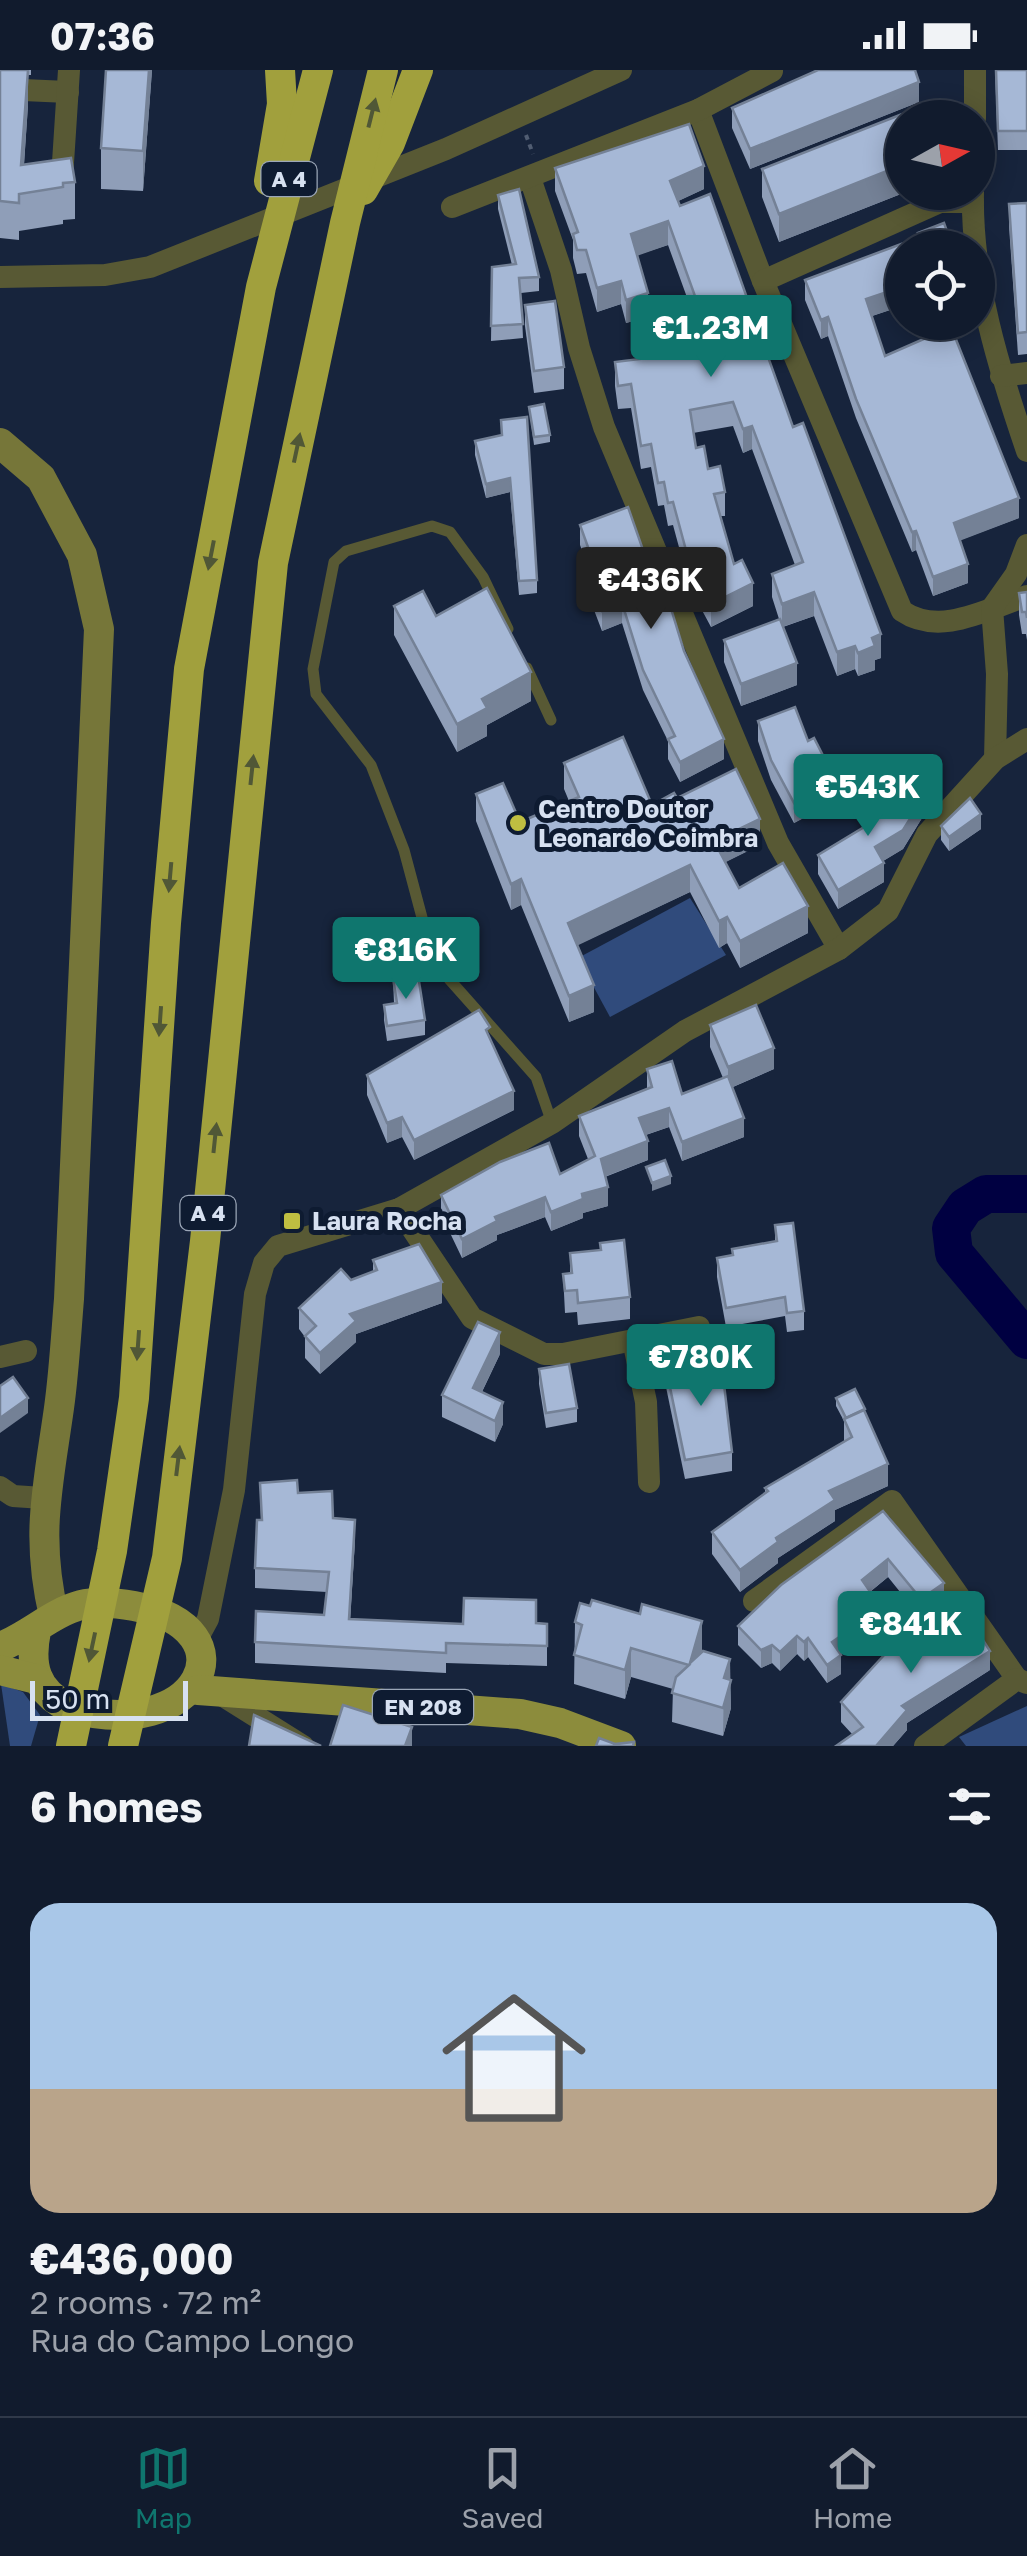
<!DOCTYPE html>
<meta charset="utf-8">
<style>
body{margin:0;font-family:"Golos Text",sans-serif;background:#1e2839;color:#f1f3f6;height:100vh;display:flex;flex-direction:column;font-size:38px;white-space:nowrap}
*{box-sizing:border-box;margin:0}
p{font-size:32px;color:#9ca1aa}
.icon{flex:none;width:55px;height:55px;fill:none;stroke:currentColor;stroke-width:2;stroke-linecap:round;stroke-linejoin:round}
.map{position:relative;height:1676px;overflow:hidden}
.sheet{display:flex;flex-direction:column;background:#111b2d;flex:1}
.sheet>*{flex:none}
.needle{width:65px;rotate:82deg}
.controls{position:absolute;left:885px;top:30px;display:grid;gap:20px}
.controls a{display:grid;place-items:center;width:110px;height:110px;border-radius:50%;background:#111b2d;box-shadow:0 5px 25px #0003,0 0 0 2px #303949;font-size:50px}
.scale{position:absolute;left:30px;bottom:25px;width:158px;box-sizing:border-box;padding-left:10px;border:5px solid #d7e1f1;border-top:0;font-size:28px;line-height:35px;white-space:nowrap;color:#d7e1f1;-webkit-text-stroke:8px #0e1b31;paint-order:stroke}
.price{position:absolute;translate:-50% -85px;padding:0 22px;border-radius:10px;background:#0f766e;color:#fff;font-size:32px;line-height:65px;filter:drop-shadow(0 2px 5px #0008)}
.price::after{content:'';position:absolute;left:50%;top:60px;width:30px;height:22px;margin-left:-15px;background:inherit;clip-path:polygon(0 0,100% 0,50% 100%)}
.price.active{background:#222;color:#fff}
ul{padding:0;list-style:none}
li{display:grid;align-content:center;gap:20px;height:530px;padding:0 30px}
li span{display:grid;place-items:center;height:310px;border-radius:30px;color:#555}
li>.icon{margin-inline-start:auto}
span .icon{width:180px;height:180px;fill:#fffc;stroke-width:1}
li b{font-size:42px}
h2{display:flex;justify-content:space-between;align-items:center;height:120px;padding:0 30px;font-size:42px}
.status{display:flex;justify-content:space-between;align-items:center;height:70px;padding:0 50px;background:#111b2d;direction:ltr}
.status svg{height:28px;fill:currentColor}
.dock{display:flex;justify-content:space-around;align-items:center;height:140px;border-top:2px solid #303949;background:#111b2d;font-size:28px;color:#9ca1aa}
.dock a{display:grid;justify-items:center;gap:5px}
.dock .active{color:#0f766e}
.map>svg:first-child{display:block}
</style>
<div class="status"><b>07:36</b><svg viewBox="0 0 49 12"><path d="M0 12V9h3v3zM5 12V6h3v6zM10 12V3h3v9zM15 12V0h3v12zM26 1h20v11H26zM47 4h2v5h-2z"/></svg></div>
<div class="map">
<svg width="1027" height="1676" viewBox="0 0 1027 1676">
<rect width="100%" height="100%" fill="#17243c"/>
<g fill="#304b7c">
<polygon points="690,828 726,885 610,947 578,888"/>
<polygon points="1,1614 23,1622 40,1645 31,1676 10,1676"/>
<polygon points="1027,1636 1027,1676 966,1676 959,1667"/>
</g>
<polygon fill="#000041" points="378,854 381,877 340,882 337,859"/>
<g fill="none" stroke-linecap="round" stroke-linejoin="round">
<polyline stroke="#000041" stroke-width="38" points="1027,1124 986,1124 965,1137 951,1158 954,1183 1027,1270"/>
<polyline stroke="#515d72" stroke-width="4" stroke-dasharray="5 5" stroke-linecap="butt" points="526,65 533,84"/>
<g stroke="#585934" stroke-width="11">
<polyline points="508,559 483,507 450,462 432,456 346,481 334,492 313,599 316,624 371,695 404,780 428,870 449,909 536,1007 552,1053"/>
<polyline points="527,598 551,650"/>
</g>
<g stroke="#585934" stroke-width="22">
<polyline points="0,19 68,22"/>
<path d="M698 40 763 211 902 541C940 567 987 539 1027 526"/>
<polyline points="975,48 975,0"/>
<polyline points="62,108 69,0"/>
<polyline points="530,108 561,200 579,278 604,357 778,773 839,879"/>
<path d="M973 122C971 210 999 299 1027 381"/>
<polyline points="452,137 698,40 772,1"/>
<polyline points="0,207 105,205 150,197 446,79 621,0"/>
<polyline points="763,211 940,132 973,132"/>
<polyline points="1001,306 1027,303"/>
<polyline points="995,689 997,604 992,538 1016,504 1027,475"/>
<polyline points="399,1139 472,1248 544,1284 563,1284 699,1257"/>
<polyline points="633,1270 646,1332 649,1412"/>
<polyline points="0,1287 26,1281"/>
<polyline points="0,1417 13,1426 43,1428"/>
<polyline points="754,1531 892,1431 1017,1609"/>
<polyline points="195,1573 208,1549 234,1420 255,1224 264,1193 278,1176 399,1139 552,1053 685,961 839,879 888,841 927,764 995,689 1027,669"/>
<polyline points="220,1624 303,1676"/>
<polyline points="925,1676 1017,1609 1027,1613"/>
</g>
<path stroke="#767639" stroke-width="30" d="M0 373 41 408 82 485 99 559 69 1229C66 1265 64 1302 59 1338 48 1417 35 1465 54 1546"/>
<g stroke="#8c8c3c" stroke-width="30">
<path d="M0 1577C29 1566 51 1543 81 1535 97 1531 118 1533 134 1536 256 1559 199 1676 68 1637 35 1621 29 1595 36 1561"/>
<polyline points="0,1600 36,1609"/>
<polyline points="198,1620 520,1644 560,1653 621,1676"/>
</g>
<g stroke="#a1a03d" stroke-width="30">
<polyline points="269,111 282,34 280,0"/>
<polyline points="363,120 390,73 418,0"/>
<polyline points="71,1676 112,1481 134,1328 166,853 189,599 261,217 318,0"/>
<polyline points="123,1676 167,1488 205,1171 273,493 345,153 383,0"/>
</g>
</g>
<g fill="#8f9eb8">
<polygon points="0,0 31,0 31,5 28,5 28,35 24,95 75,112 75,149 63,150 63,154 19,161 19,170 0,168"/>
<polygon points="152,0 143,121 101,119 101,78"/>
<polygon points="995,0 1027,0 1027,80 998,80"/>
<polygon points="919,32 750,99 732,58 732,38"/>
<polygon points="555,98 704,119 678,131 793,357 881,588 875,590 875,600 858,606 855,599 837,606 814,546 783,557 797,615 741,636 724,592 724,570 779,549 772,527 772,504 795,495 752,379 743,383 733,356 693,363 696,378 708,399 725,422 725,446 721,446 734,494 753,536 711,557 690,518 673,455 668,456 664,435 658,436 651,397 641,399 631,338 618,339 615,316 615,292 669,285 668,258 697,255 668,175 637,185 648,247 626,253 621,234 597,242 586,203 577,204 573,188 573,170 555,121"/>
<polygon points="762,99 902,122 906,122 779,172 762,127"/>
<polygon points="498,125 539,207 539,221 521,223 523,268 491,271 492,197 512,195 498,139"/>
<polygon points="1027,133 1027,284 1018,285 1009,156 1009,134"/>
<polygon points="944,153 902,236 872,246 885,286 1019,448 960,470 968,513 933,526 916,480 912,482 856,348 828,266 821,269 805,230 805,210 918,168 918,163"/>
<polygon points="525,235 564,297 564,319 534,323 525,256"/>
<polygon points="529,337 550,365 550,372 534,375"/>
<polygon points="501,350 537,510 537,523 519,525 510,422 486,428 475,385 475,371 501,365"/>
<polygon points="580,455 649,517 657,536 684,581 724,689 680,712 668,689 668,671 643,620 622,553 602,561 594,540 594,520 596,519 580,475"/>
<polygon points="1027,522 1027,570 1026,564 1022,564 1019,545 1019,523"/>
<polygon points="394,536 436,546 531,631 487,655 487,666 457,682 394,565"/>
<polygon points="758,651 808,671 836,731 794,753 771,710 758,671"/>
<polygon points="564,693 652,735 677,728 760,775 725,792 739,818 808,863 740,898 727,873 719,878 690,822 577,875 594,942 569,952 521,835 511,840 476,751 476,724 520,752 569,731 564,719"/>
<polygon points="862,732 893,734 904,737 930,735 903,779 883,791 884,812 838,839 818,804 818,785 866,756 862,751"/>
<polygon points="941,756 981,759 949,781 941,770"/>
<polygon points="393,908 425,950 425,965 387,971 384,950 384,935 394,933"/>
<polygon points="710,955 774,999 733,1017 744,1067 682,1091 669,1057 646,1065 648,1090 605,1107 608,1136 583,1143 583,1148 551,1161 545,1147 497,1165 497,1170 462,1188 441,1144 441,1125 560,1104 588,1089 579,1066 579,1046 647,1019 647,999 682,1024 723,1008 710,977"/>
<polygon points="490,969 514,1040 414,1090 402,1067 387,1073 367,1025 367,1005"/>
<polygon points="775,1155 804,1241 804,1260 787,1262 785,1246 726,1257 717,1207 717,1188 732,1185 732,1179 775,1171"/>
<polygon points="570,1183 630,1227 630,1249 578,1255 577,1242 565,1243 563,1204 570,1204"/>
<polygon points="373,1190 442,1233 356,1264 356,1272 320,1304 305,1288 305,1267 299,1259 299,1238 351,1210 373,1202"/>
<polygon points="500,1284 482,1322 503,1354 495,1372 442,1347 442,1325"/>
<polygon points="666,1298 732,1382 732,1401 685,1409 666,1317"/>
<polygon points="539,1299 577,1338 577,1352 546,1358 539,1314"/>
<polygon points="836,1328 865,1344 888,1416 835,1440 835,1451 778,1488 778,1493 740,1522 712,1484 712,1462 765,1423 765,1418 844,1372 844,1351 836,1336"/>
<polygon points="260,1413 298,1423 333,1448 355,1470 350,1549 463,1554 547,1554 547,1596 446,1593 446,1603 255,1593 255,1572 324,1545 327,1522 255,1518 255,1498 261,1450"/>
<polygon points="883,1441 944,1531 921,1548 888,1507 870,1522 889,1567 866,1583 858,1572 841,1585 841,1604 827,1613 808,1587 804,1591 797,1584 780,1601 772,1593 761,1598 738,1575 738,1556"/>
<polygon points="575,1552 702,1580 701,1582 730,1609 731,1638 723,1666 672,1652 673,1619 631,1607 625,1629 574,1614"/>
<polygon points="990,1600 907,1653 907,1660 893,1676 836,1676 852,1664 841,1652 841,1632"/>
</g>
<g fill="#748196">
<polygon points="28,0 28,35 22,123 21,95"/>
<polygon points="149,0 152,0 143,121 143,81"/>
<polygon points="919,12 919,32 750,99 750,79"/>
<polygon points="902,95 902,122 906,122 779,172 779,144"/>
<polygon points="704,96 704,119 670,135 670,111"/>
<polygon points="668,151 668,175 631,188 631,164"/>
<polygon points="621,211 621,234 597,242 597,218"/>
<polygon points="902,217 902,236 866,248 866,229"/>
<polygon points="648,223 648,247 626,253 626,230"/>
<polygon points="828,247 828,266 821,269 821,250"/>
<polygon points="752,356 752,379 743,383 743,359"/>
<polygon points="510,408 510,422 486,428 486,414"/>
<polygon points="1019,428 1019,448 954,473 954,453"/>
<polygon points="916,461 916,480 912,482 912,462"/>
<polygon points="968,494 968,513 933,526 933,507"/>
<polygon points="649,497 649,517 643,500"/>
<polygon points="753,513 753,536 711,557 711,534"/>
<polygon points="814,522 814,546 782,557 782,534"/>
<polygon points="622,533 622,553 602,561 602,541"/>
<polygon points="881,564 881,588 875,590 875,600 858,606 858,583 872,568"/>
<polygon points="855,576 855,599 837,606 837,582"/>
<polygon points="797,593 797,615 741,636 741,614"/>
<polygon points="531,602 531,631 487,655 487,666 457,682 457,654 482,629"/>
<polygon points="724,669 724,689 680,712 680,692"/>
<polygon points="836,711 836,731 794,753 794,733"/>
<polygon points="930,717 930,735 903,779 875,796 875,777"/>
<polygon points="981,744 981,759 949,781 949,767"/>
<polygon points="760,749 760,775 714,798 714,771"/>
<polygon points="884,793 884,812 838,839 838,820"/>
<polygon points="690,795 690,822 568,880 568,853"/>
<polygon points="521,809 521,835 511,840 511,814"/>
<polygon points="808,836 808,863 740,898 740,871"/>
<polygon points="727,847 727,873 719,878 719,851"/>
<polygon points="594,915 594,942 569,952 569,926"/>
<polygon points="774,978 774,999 728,1019 728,997"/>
<polygon points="514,1021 514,1040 414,1090 414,1070"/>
<polygon points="669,1038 669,1057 639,1067 639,1048"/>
<polygon points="402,1047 402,1067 387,1073 387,1053"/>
<polygon points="744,1048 744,1067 682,1091 682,1072"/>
<polygon points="648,1071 648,1090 601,1108 601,1089"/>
<polygon points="671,1106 671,1114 652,1121 652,1113"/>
<polygon points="608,1117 608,1136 583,1143 583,1148 551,1161 551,1142 582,1124"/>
<polygon points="545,1127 545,1147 497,1165 497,1170 462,1188 462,1169 495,1147"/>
<polygon points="442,1212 442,1233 356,1264 356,1272 320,1304 320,1283 350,1244"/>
<polygon points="500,1262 500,1284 473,1340 473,1318"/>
<polygon points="28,1328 28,1343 0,1363 0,1348"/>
<polygon points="503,1332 503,1354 495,1372 495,1351"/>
<polygon points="888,1394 888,1416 835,1440 835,1451 778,1488 778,1493 740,1522 740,1500 829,1421"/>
<polygon points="355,1450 355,1470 349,1569 349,1549"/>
<polygon points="888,1489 888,1507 862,1528 862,1510"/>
<polygon points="944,1513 944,1531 921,1548 921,1529"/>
<polygon points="889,1549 889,1567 866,1583 866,1565"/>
<polygon points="702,1551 702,1580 690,1622 690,1593"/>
<polygon points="858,1554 858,1572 832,1591 832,1572"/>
<polygon points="797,1566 797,1584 780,1601 780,1582"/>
<polygon points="808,1568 808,1587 804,1591 804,1572"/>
<polygon points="772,1575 772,1593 761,1598 761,1580"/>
<polygon points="631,1578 631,1607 625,1629 625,1600"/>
<polygon points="990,1581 990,1600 907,1653 907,1660 893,1676 876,1676 902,1636"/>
<polygon points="841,1585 841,1604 827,1613 827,1595"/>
<polygon points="730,1589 731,1638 723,1666 724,1608"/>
<polygon points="412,1657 412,1676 405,1676"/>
</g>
<g fill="#a6b8d6" stroke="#748196" stroke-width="2.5">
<polygon points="0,0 28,0 21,95 71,88 75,112 63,113 63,117 19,124 19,133 0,131"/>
<polygon points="106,0 149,0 143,81 101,78"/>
<polygon points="818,0 915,0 919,12 750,79 732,38"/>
<polygon points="996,0 1027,0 1027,61 998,61"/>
<polygon points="933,32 939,48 902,48 902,95 779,144 762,99"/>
<polygon points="689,54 704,96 670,111 680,136 710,124 793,357 803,353 881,564 872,568 875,576 858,583 855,576 837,582 814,522 782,534 772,504 803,492 752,356 743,359 733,332 690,340 696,378 704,376 708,399 720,396 725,422 714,424 734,494 742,490 753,513 711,534 690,495 673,432 668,433 664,412 658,413 651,374 641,376 631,314 618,316 615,292 672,285 668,258 705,254 668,151 631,164 648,223 626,230 621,211 597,218 586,180 577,180 573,164 578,162 555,98"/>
<polygon points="519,119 539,207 519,208 523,254 491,256 492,197 516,194 498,125"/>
<polygon points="1027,133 1027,262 1018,263 1009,134"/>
<polygon points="944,153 953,178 902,178 902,217 866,229 885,286 951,257 1019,428 954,453 968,494 933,507 916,461 912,462 856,329 828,247 821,250 805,210 920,167 918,163"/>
<polygon points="555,231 564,297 534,301 525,235"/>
<polygon points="544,334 550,365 534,367 529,337"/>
<polygon points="527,347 537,510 519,511 510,408 486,414 475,371 502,365 501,350"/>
<polygon points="628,437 649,497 643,500 657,536 669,532 684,581 724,669 680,692 668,669 675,666 643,600 622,533 602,541 594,520 602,516 580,455"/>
<polygon points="487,518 531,602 482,629 487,638 457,654 394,536 423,521 436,546"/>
<polygon points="1027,522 1027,548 1026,542 1022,542 1019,523"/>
<polygon points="780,549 797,593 741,614 724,570"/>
<polygon points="795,637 808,671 814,668 836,711 794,733 771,690 758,651"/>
<polygon points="623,667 652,735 674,723 677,728 736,699 760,749 714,771 739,818 783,793 808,836 740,871 727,847 719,851 690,795 568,853 594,915 569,926 521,809 511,814 476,724 503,713 520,752 579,727 564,693"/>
<polygon points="930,717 903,760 875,777 884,793 838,820 818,785 874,751 862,732 883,719 893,734 900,730 904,737"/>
<polygon points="970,728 981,744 949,767 941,756"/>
<polygon points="418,905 425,950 387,956 384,935 397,933 393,908"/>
<polygon points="756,935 774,978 728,997 710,955"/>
<polygon points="479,940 490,957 486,960 514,1021 414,1070 402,1047 387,1053 367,1005"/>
<polygon points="672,991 682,1024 728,1006 744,1048 682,1072 669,1038 639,1048 648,1071 601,1089 608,1117 582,1124 583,1129 551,1142 545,1127 495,1147 497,1151 462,1169 441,1125 500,1092 549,1073 560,1104 595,1086 579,1046 652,1017 647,999"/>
<polygon points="665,1090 671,1106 652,1113 646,1097"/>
<polygon points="793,1153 804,1241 787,1243 785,1227 726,1238 717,1188 733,1185 732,1179 777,1171 775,1155"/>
<polygon points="624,1170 630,1227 578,1233 577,1220 565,1221 563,1204 572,1203 570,1183 601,1180 600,1173"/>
<polygon points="419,1174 442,1212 350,1244 356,1251 320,1283 305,1266 316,1256 299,1238 341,1199 351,1210 377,1200 373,1190"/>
<polygon points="478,1252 500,1262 473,1318 503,1332 495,1351 442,1325"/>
<polygon points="721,1289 732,1382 685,1390 666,1298"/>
<polygon points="569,1294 577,1338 546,1343 539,1299"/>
<polygon points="13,1307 28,1328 0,1348 0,1316"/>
<polygon points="855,1319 865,1339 846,1348 836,1328"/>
<polygon points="864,1340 888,1394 829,1421 835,1430 776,1468 778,1472 740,1500 712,1462 768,1421 765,1418 852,1367 844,1349"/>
<polygon points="297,1410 298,1423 332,1421 333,1448 355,1450 349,1549 463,1554 464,1528 536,1530 536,1553 547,1554 547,1576 446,1573 446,1583 255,1572 256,1541 324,1545 329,1502 255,1498 257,1450 262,1450 260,1413"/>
<polygon points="883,1441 944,1513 921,1529 888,1489 862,1510 889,1549 866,1565 858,1554 832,1572 841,1585 827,1595 808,1568 804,1572 797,1566 780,1582 772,1575 761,1580 738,1556 781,1515"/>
<polygon points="592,1530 640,1544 642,1534 702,1551 690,1593 703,1581 730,1589 724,1608 731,1610 723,1638 672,1623 676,1607 689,1595 631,1578 625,1600 574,1585 582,1555 575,1552 580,1533 590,1536"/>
<polygon points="962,1537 990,1581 902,1636 907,1640 876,1676 836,1676 863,1657 841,1632 886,1583 895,1584"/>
<polygon points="343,1635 412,1657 405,1676 330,1676"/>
<polygon points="254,1645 321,1676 249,1676"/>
<polygon points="599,1668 615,1674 634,1672 633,1676 596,1676"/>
</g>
<defs><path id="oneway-solid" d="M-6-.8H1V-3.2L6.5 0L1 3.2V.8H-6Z" transform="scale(2.5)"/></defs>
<g fill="#505736">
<use href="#oneway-solid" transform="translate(372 43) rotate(-76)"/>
<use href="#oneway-solid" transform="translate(297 378) rotate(-78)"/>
<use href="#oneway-solid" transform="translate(211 485) rotate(101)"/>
<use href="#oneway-solid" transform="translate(252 700) rotate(-84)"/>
<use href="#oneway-solid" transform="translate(170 807) rotate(95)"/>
<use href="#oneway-solid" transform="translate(160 951) rotate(94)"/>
<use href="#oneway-solid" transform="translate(215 1068) rotate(-84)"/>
<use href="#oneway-solid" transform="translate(138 1275) rotate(94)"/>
<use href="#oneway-solid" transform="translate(178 1391) rotate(-83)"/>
<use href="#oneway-solid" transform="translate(92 1577) rotate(102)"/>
</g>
<g fill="#bfbe41" stroke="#0e1b31" stroke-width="4">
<circle cx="518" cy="753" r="10"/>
<rect x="282" y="1141" width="20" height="20" rx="5"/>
</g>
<g text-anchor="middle" stroke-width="10" stroke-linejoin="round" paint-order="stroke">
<g fill="#0e1b31" stroke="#9ba6b7" stroke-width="2.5">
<rect x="261.5" y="92" width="55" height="34" rx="8"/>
<rect x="180.5" y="1126" width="55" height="34" rx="8"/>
<rect x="373" y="1620" width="100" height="34" rx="8"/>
</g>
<g font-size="22" font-weight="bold" fill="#d7e1f1">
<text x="289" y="117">A 4</text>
<text x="208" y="1151">A 4</text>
<text x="423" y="1645">EN 208</text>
</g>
<g font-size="25" font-weight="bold" fill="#d7e1f1" stroke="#0e1b31" text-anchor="start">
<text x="538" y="748">Centro Doutor<tspan x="538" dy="29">Leonardo Coimbra</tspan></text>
<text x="312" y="1160">Laura Rocha</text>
</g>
</g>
</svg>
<div class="controls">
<a><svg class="needle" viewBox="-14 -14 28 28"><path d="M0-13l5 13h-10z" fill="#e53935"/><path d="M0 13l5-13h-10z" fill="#9ca1aa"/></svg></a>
<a><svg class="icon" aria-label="locate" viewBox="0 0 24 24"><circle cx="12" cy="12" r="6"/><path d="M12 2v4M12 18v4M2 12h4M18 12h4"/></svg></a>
</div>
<div class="scale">50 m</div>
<b class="price" style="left:711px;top:310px">€1.23M</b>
<b class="price active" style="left:651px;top:562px">€436K</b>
<b class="price" style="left:868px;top:769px">€543K</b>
<b class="price" style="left:406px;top:932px">€816K</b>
<b class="price" style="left:701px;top:1339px">€780K</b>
<b class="price" style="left:911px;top:1606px">€841K</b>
</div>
<section class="sheet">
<h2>6 homes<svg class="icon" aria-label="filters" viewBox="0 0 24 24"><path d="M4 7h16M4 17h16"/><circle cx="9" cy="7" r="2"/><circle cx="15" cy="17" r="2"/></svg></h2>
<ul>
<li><span style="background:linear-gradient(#a9c7e8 60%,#b9a48a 0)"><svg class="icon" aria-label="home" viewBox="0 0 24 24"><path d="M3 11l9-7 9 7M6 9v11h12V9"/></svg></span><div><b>€436,000</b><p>2 rooms · 72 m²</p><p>Rua do Campo Longo</p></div></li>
</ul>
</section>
<nav class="dock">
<a class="active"><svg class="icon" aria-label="map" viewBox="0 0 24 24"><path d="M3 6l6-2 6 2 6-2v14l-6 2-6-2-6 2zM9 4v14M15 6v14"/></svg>Map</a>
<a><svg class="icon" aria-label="saved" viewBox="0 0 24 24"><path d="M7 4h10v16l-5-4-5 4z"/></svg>Saved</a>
<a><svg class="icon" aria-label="home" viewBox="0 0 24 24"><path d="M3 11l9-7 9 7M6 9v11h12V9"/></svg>Home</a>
</nav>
